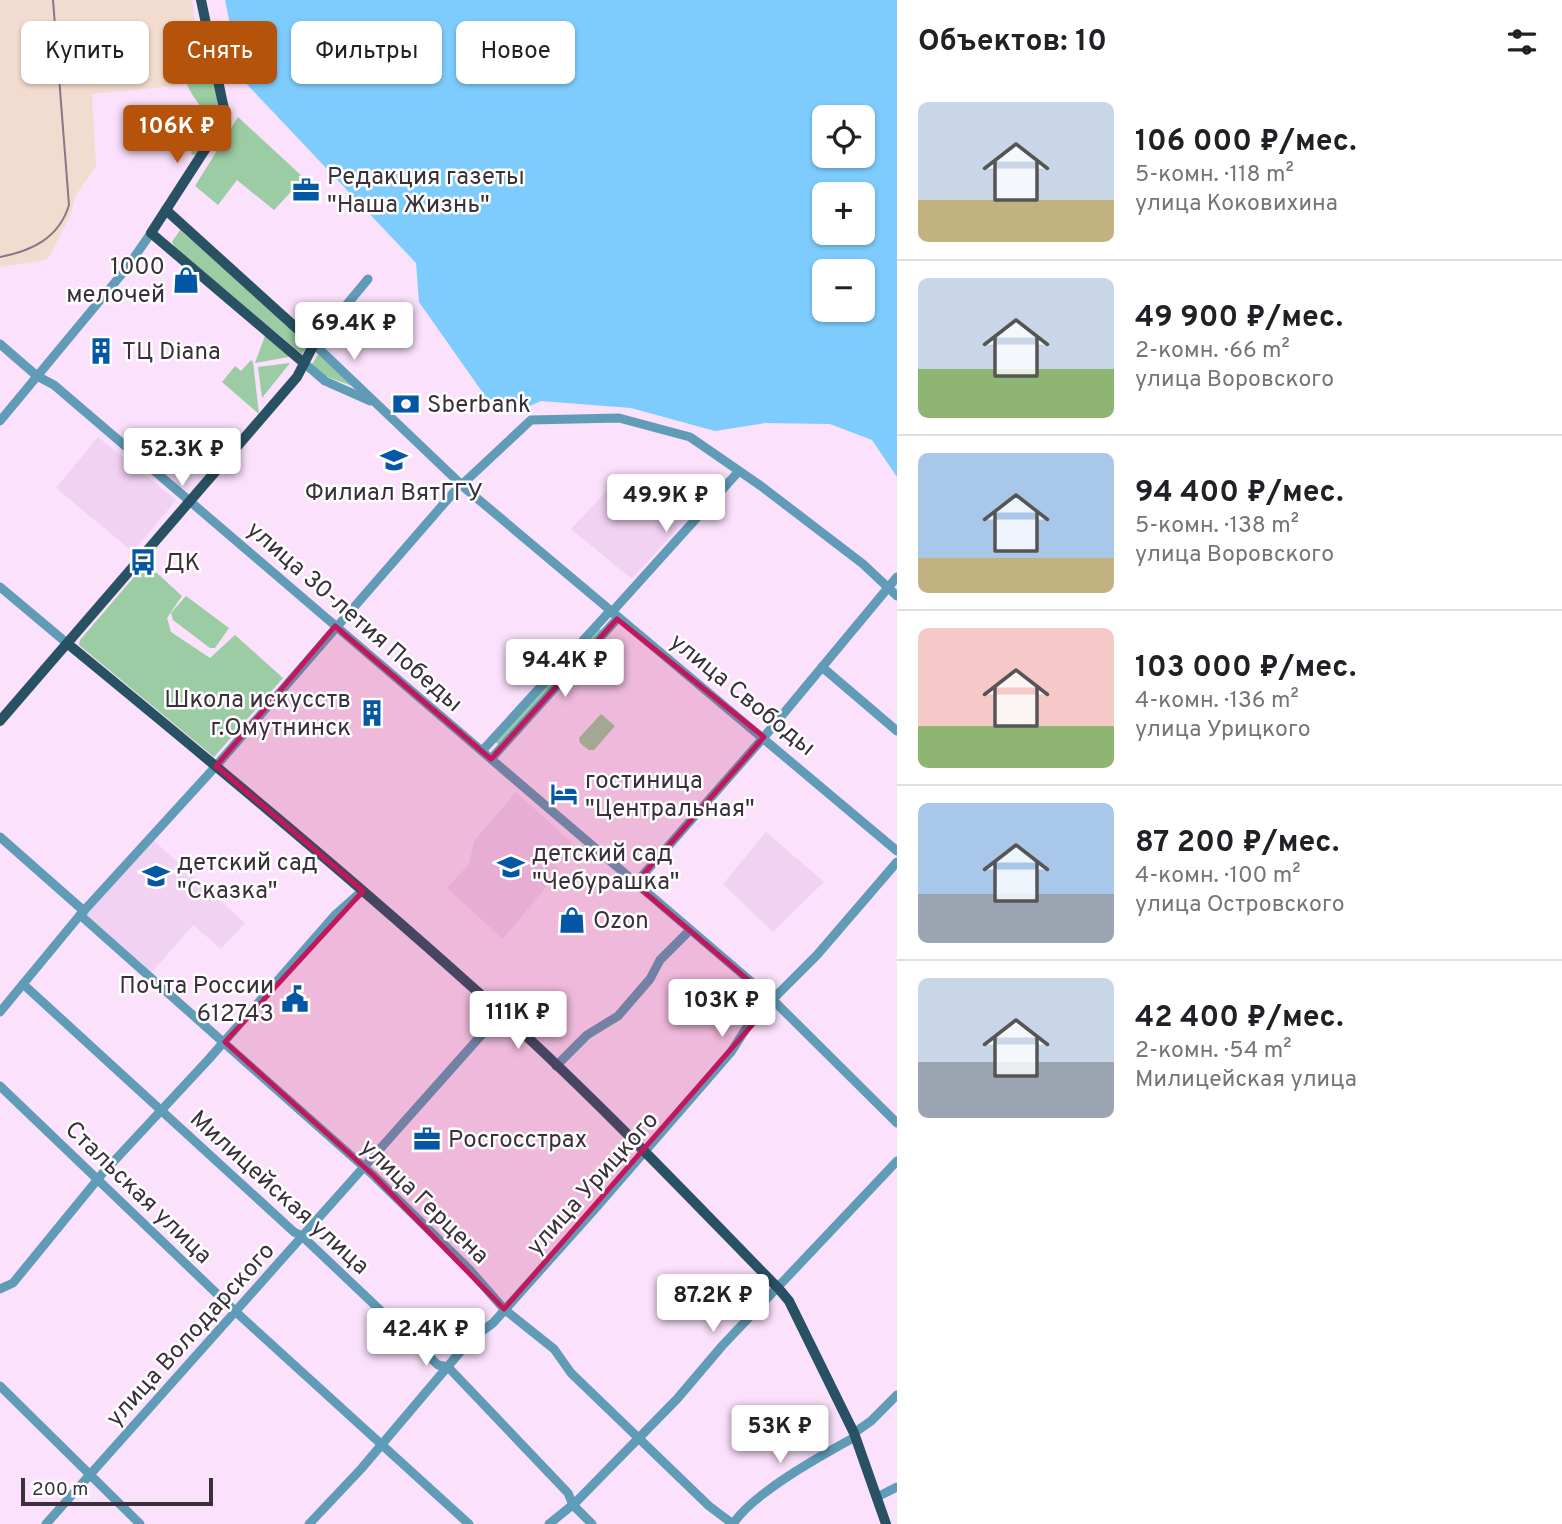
<!DOCTYPE html>
<html lang="ru">
<meta charset="utf-8">
<style>
body{margin:0;font-family:Overpass,sans-serif;background:#f2f2f2;color:#202124;height:100vh;display:flex;flex-direction:column;font-size:26px;white-space:nowrap}
*{box-sizing:border-box;margin:0}
p{font-size:23px;color:#757577}
.icon{flex:none;width:38px;height:38px;fill:none;stroke:currentColor;stroke-width:2;stroke-linecap:round;stroke-linejoin:round}
.map{position:relative;flex:1;overflow:hidden}
.details{display:flex;flex-direction:column;background:#fff;width:665px}
.details>*{flex:none}
.guide{position:absolute;left:21px;top:21px;width:665px;height:63px;display:flex;gap:14px}
.tools{position:absolute;left:812px;top:105px;display:grid;gap:14px}
.tools a{display:grid;place-items:center;width:63px;height:63px;border-radius:10px;background:#fff;box-shadow:0 2px 5px #0004;font-size:35px}
.scale{position:absolute;left:21px;bottom:18px;width:192px;box-sizing:border-box;padding-left:7px;border:4px solid #3a303a;border-top:0;font-size:19px;line-height:24px;white-space:nowrap;color:#3a303a;-webkit-text-stroke:5px #fff;paint-order:stroke}
.price{position:absolute;translate:-50% -60px;padding:0 16px;border-radius:7px;background:#fff;color:#222;font-size:23px;line-height:46px;filter:drop-shadow(0 2px 4px #0008)}
.price::after{content:'';position:absolute;left:50%;top:42px;width:21px;height:16px;margin-left:-10px;background:inherit;clip-path:polygon(0 0,100% 0,50% 100%)}
.price.on{background:#b45309;color:#fff}
ul{padding:0;list-style:none}
li{display:flex;align-items:center;gap:21px;height:175px;padding:0 21px}
li+li{border-top:2px solid #e0e0e0}
li span{display:grid;place-items:center;flex:none;width:196px;height:140px;border-radius:10px;color:#555}
li>.icon{margin-inline-start:auto}
span .icon{width:84px;height:84px;fill:#fffc;stroke-width:1}
li b{font-size:30px}
h2{display:flex;justify-content:space-between;align-items:center;height:84px;padding:0 21px;font-size:30px}
.pill{padding:0 24px;border-radius:10px;background:#fff;box-shadow:0 2px 5px #0004;font-size:24px;line-height:63px}
.pill.on{background:#b45309;color:#fff}
main{display:flex;flex:1;min-height:0}
.map>svg:first-child{display:block}
</style>
<main>
<div class="map">
<svg width="897" height="1524" viewBox="0 0 897 1524">
<rect width="100%" height="100%" fill="#fbe1fc"/>
<polygon fill="#f2dccf" points="0,0 192,0 197,41 180,44 184,85 92,94 96,166 76,195 70,216 51,253 46,260 0,267"/>
<g fill="#f2d2f3">
<polygon points="98,437 176,500 133,552 56,488"/>
<polygon points="647,475 694,510 632,579 571,529 619,478"/>
<polygon points="516,792 572,843 553,864 560,870 503,939 447,888 469,864 474,841"/>
<polygon points="766,832 824,882 773,932 723,884"/>
<polygon points="152,839 245,923 221,949 193,925 151,973 85,914"/>
</g>
<g fill="#9bcca3">
<path d="M202 45 206 50C217 104 229 106 196 155L191 154 206 118C201 103 187 92 186 79L194 76 190 49Z"/>
<polygon points="238,117 304,178 274,210 237,180 218,205 195,186"/>
<polygon points="180,230 310,343 302,354 176,249 172,242"/>
<polygon points="266,333 294,356 255,363"/>
<polygon points="319,353 352,386 325,376 312,364"/>
<polygon points="251,360 253,362 259,414 222,382 235,366 241,371"/>
<polygon points="290,363 262,398 258,367"/>
<polygon points="146,563 182,596 167,618 171,632 210,658 235,635 283,678 214,757 79,645 80,640"/>
<polygon points="186,596 229,628 215,648 210,648 173,620 171,613"/>
<polygon points="598,627 602,631 499,745 494,741"/>
<polygon points="601,714 615,726 594,750 589,750 580,743 579,738"/>
</g>
<path fill="#7dccfd" fill-rule="evenodd" d="M225 0H897V477L872 440 830 424 765 423 715 431 631 408 541 401 516 412 495 410 419 302 416 263 241 78ZM824 117H863V156H824ZM824 194H863V233H824ZM824 271H863V310H824Z"/>
<g fill="none" stroke-linecap="round" stroke-linejoin="round">
<g stroke="#609cb7" stroke-width="9">
<polyline points="368,279 314,344 466,489 897,851"/>
<polyline points="0,344 37,376 54,385 775,1002 897,1123"/>
<polyline points="304,363 325,381 370,401"/>
<polyline points="0,421 126,269 151,233"/>
<polyline points="0,587 68,644"/>
<polyline points="611,613 739,471"/>
<polyline points="822,667 897,731"/>
<polyline points="482,751 609,612"/>
<polyline points="491,759 617,619"/>
<polyline points="0,837 84,911"/>
<polyline points="635,884 764,737 897,577"/>
<polyline points="80,915 373,1175 469,1269 504,1309 554,1349 571,1373 709,1506 733,1524"/>
<polyline points="23,984 294,1232 302,1236 438,1365 448,1367 568,1493 573,1505 592,1524"/>
<polyline points="0,1012 80,915 216,766 454,492 531,420 619,418 690,437 761,486 863,564 897,596"/>
<polyline points="556,1066 587,1035 618,1016 650,979 660,960 690,930"/>
<polyline points="0,1086 237,1313 469,1524"/>
<polyline points="0,1289 13,1283 102,1174 208,1060 336,914 362,891"/>
<polyline points="0,1386 140,1524"/>
<polyline points="854,1433 871,1421 897,1395"/>
<polyline points="877,1497 897,1487"/>
<polyline points="46,1524 501,1013"/>
<polyline points="309,1524 361,1469 471,1339 493,1323 594,1210 731,1052 751,1021 817,955 897,862"/>
<polyline points="549,1524 575,1503 677,1399 722,1346 897,1161"/>
<path d="M733 1524C753 1493 822 1455 855 1437"/>
</g>
<g stroke="#285264" stroke-width="10">
<polyline points="201,0 224,109 215,134 151,233 304,363"/>
<path d="M68 644C214 764 360 885 500 1012 597 1100 687 1195 779 1289L789 1301 854 1433 886 1524"/>
<polyline points="0,721 297,377 314,344 166,210"/>
</g>
<path stroke="#878" stroke-width="2" d="M0 257C32 251 59 238 69 205L53 0"/>
</g>
<path fill="#c2185b" fill-opacity="0.2" stroke="#c2185b" stroke-width="5" stroke-linejoin="round" d="M617 619 764 737 635 884 773 1001 504 1309 373 1175 225 1042 363 891 216 766 335 626 491 759Z"/>
<defs>
<symbol id="office-bare" viewBox="-9 -9 18 18"><path d="M-6-3h4V-5.5h4V-3h4V5H-6ZM-1-4.5V-3h2v-1.5ZM-6 0V1H6V0Z" fill="#0457a5" stroke="#fff" stroke-width="2.5" paint-order="stroke"/></symbol>
<symbol id="shop-bare" viewBox="-9 -9 18 18"><path d="M-5-2.5h2.3a2.7 3.5 0 0 1 5.4 0H5L5.5 6h-11ZM-1.5-2.5h3a1.5 2.3 0 0 0-3 0Z" fill="#0457a5" stroke="#fff" stroke-width="2.5" paint-order="stroke"/></symbol>
<symbol id="building-bare" viewBox="-9 -9 18 18"><path d="M-4-6H4V6H1V3H-1V6H-4ZM-2.5-4.3h1.7v1.8h-1.7ZM.8-4.3h1.7v1.8H.8ZM-2.5-1h1.7V.8h-1.7ZM.8-1h1.7V.8H.8Z" fill="#0457a5" stroke="#fff" stroke-width="2.5" paint-order="stroke"/></symbol>
<symbol id="bank-bare" viewBox="-9 -9 18 18"><path d="M-6-4H6V4H-6ZM0-2.3a2.3 2.3 0 1 0 0 4.6a2.3 2.3 0 1 0 0-4.6Z" fill="#0457a5" stroke="#fff" stroke-width="2.5" paint-order="stroke"/></symbol>
<symbol id="university-bare" viewBox="-9 -9 18 18"><path d="M0-5L7-2L0 1L-7-2ZM-4 1L0 2.5L4 1V4Q0 6-4 4Z" fill="#0457a5" stroke="#fff" stroke-width="2.5" paint-order="stroke"/></symbol>
<symbol id="bus-bare" viewBox="-9 -9 18 18"><path d="M-5-6H5V4H4V6H2V4H-2V6H-4V4H-5ZM-3.5-4V0h7V-4ZM-3.5 1.2v1.5H-2V1.2ZM2 1.2v1.5H3.5V1.2Z" fill="#0457a5" stroke="#fff" stroke-width="2.5" paint-order="stroke"/></symbol>
<symbol id="hotel-bare" viewBox="-9 -9 18 18"><path d="M-6-4.5h1.5V1H6V5H4.5V3h-9V5H-6ZM-4 0a1.8 1.8 0 1 1 3.6 0ZM.5 0V-2.5h3Q6-2.5 6 0Z" fill="#0457a5" stroke="#fff" stroke-width="2.5" paint-order="stroke"/></symbol>
<symbol id="school-bare" viewBox="-9 -9 18 18"><path d="M0-5L7-2L0 1L-7-2ZM-4 1L0 2.5L4 1V4Q0 6-4 4Z" fill="#0457a5" stroke="#fff" stroke-width="2.5" paint-order="stroke"/></symbol>
<symbol id="civic-bare" viewBox="-9 -9 18 18"><path d="M-.6-6.5H3V-4.5H.6V-3L4-1V1h2V6H-6V1h2V-1L-.6-3ZM-1.2 2.5V6h2.4V2.5Z" fill="#0457a5" stroke="#fff" stroke-width="2.5" paint-order="stroke"/></symbol>
</defs>
<g fill-rule="evenodd">
<use href="#office-bare" x="287" y="171" width="38" height="38"/>
<use href="#shop-bare" x="167" y="261" width="38" height="38"/>
<use href="#building-bare" x="82" y="332" width="38" height="38"/>
<use href="#bank-bare" x="387" y="385" width="38" height="38"/>
<use href="#university-bare" x="375" y="441" width="38" height="38"/>
<use href="#bus-bare" x="124" y="543" width="38" height="38"/>
<use href="#building-bare" x="353" y="694" width="38" height="38"/>
<use href="#hotel-bare" x="545" y="775" width="38" height="38"/>
<use href="#school-bare" x="492" y="848" width="38" height="38"/>
<use href="#school-bare" x="137" y="857" width="38" height="38"/>
<use href="#shop-bare" x="553" y="901" width="38" height="38"/>
<use href="#civic-bare" x="276" y="980" width="38" height="38"/>
<use href="#office-bare" x="408" y="1120" width="38" height="38"/>
</g>
<g text-anchor="middle" stroke-width="5" stroke-linejoin="round" paint-order="stroke">
<g font-size="24" fill="#3a303a" stroke="#fff" text-anchor="start">
<text x="327" y="184">Редакция газеты<tspan x="327" dy="28">"Наша Жизнь"</tspan></text>
<text x="165" y="274" text-anchor="end">1000<tspan x="165" dy="28">мелочей</tspan></text>
<text x="122" y="359">ТЦ Diana</text>
<text x="427" y="412">Sberbank</text>
<text x="394" y="500" text-anchor="middle">Филиал ВятГГУ</text>
<text x="164" y="570">ДК</text>
<text x="351" y="707" text-anchor="end">Школа искусств<tspan x="351" dy="28">г.Омутнинск</tspan></text>
<text x="585" y="788">гостиница<tspan x="585" dy="28">"Центральная"</tspan></text>
<text x="532" y="861">детский сад<tspan x="532" dy="28">"Чебурашка"</tspan></text>
<text x="177" y="870">детский сад<tspan x="177" dy="28">"Сказка"</tspan></text>
<text x="593" y="928">Ozon</text>
<text x="274" y="993" text-anchor="end">Почта России<tspan x="274" dy="28">612743</tspan></text>
<text x="448" y="1147">Росгосстрах</text>
</g>
<g font-size="24" fill="#3a303a" stroke="#fff">
<text transform="translate(355 616) rotate(41)" y="8">улица 30-летия Победы</text>
<text transform="translate(743 694) rotate(39)" y="8">улица Свободы</text>
<text transform="translate(592 1183) rotate(-48)" y="8">улица Урицкого</text>
<text transform="translate(139 1192) rotate(44)" y="8">Стальская улица</text>
<text transform="translate(280 1192) rotate(42)" y="8">Милицейская улица</text>
<text transform="translate(425 1201) rotate(44)" y="8">улица Герцена</text>
<text transform="translate(190 1334) rotate(-48)" y="8">улица Володарского</text>
</g>
</g>
</svg>
<div class="tools">
<a><svg class="icon" aria-label="locate" viewBox="0 0 24 24"><circle cx="12" cy="12" r="6"/><path d="M12 2v4M12 18v4M2 12h4M18 12h4"/></svg></a>
<a>+</a>
<a>−</a>
</div>
<div class="scale">200 m</div>
<b class="price on" style="left:177px;top:165px">106K ₽</b>
<b class="price" style="left:354px;top:362px">69.4K ₽</b>
<b class="price" style="left:182px;top:488px">52.3K ₽</b>
<b class="price" style="left:666px;top:534px">49.9K ₽</b>
<b class="price" style="left:565px;top:699px">94.4K ₽</b>
<b class="price" style="left:722px;top:1039px">103K ₽</b>
<b class="price" style="left:518px;top:1051px">111K ₽</b>
<b class="price" style="left:713px;top:1334px">87.2K ₽</b>
<b class="price" style="left:426px;top:1368px">42.4K ₽</b>
<b class="price" style="left:780px;top:1465px">53K ₽</b>
<div class="guide">
<a class="pill">Купить</a>
<a class="pill on">Снять</a>
<a class="pill">Фильтры</a>
<a class="pill">Новое</a>
</div>
</div>
<section class="details">
<h2>Объектов: 10<svg class="icon" aria-label="filters" viewBox="0 0 24 24"><path d="M4 7h16M4 17h16"/><circle cx="9" cy="7" r="2"/><circle cx="15" cy="17" r="2"/></svg></h2>
<ul>
<li><span style="background:linear-gradient(#c9d6e8 70%,#c2b280 0)"><svg class="icon" aria-label="home" viewBox="0 0 24 24"><path d="M3 11l9-7 9 7M6 9v11h12V9"/></svg></span><div><b>106 000 ₽/мес.</b><p>5-комн. · 118 m²</p><p>улица Коковихина</p></div></li>
<li><span style="background:linear-gradient(#c9d6e8 65%,#8fb573 0)"><svg class="icon" aria-label="home" viewBox="0 0 24 24"><path d="M3 11l9-7 9 7M6 9v11h12V9"/></svg></span><div><b>49 900 ₽/мес.</b><p>2-комн. · 66 m²</p><p>улица Воровского</p></div></li>
<li><span style="background:linear-gradient(#a9c7e8 75%,#c2b280 0)"><svg class="icon" aria-label="home" viewBox="0 0 24 24"><path d="M3 11l9-7 9 7M6 9v11h12V9"/></svg></span><div><b>94 400 ₽/мес.</b><p>5-комн. · 138 m²</p><p>улица Воровского</p></div></li>
<li><span style="background:linear-gradient(#f6c9c9 70%,#8fb573 0)"><svg class="icon" aria-label="home" viewBox="0 0 24 24"><path d="M3 11l9-7 9 7M6 9v11h12V9"/></svg></span><div><b>103 000 ₽/мес.</b><p>4-комн. · 136 m²</p><p>улица Урицкого</p></div></li>
<li><span style="background:linear-gradient(#a9c7e8 65%,#9aa5b1 0)"><svg class="icon" aria-label="home" viewBox="0 0 24 24"><path d="M3 11l9-7 9 7M6 9v11h12V9"/></svg></span><div><b>87 200 ₽/мес.</b><p>4-комн. · 100 m²</p><p>улица Островского</p></div></li>
<li><span style="background:linear-gradient(#c9d6e8 60%,#9aa5b1 0)"><svg class="icon" aria-label="home" viewBox="0 0 24 24"><path d="M3 11l9-7 9 7M6 9v11h12V9"/></svg></span><div><b>42 400 ₽/мес.</b><p>2-комн. · 54 m²</p><p>Милицейская улица</p></div></li>
</ul>
</section>
</main>
